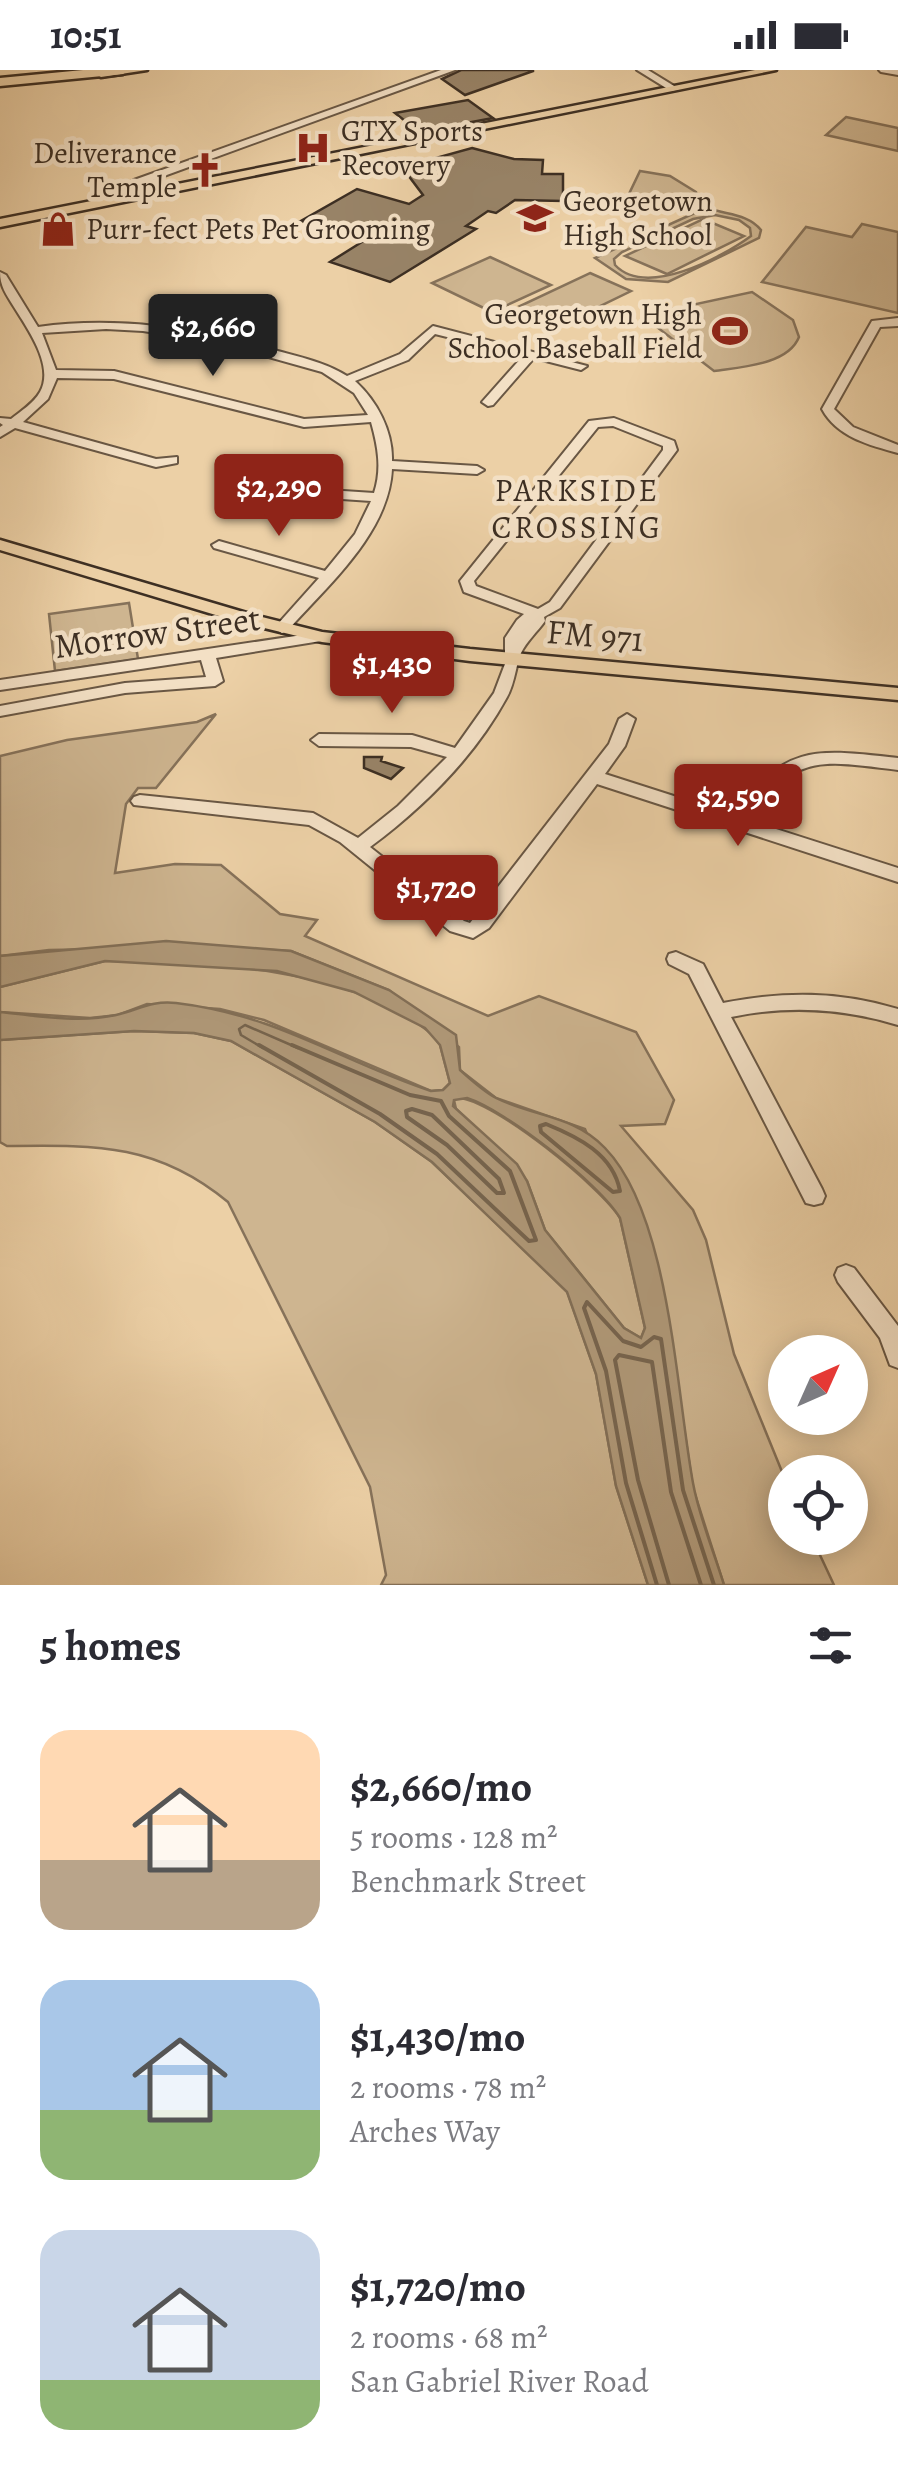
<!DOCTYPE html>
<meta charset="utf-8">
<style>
body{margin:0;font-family:Alegreya,serif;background:#f7f7f7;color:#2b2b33;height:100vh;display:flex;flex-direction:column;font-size:38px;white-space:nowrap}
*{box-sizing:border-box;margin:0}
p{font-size:32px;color:#7c7c81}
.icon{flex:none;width:55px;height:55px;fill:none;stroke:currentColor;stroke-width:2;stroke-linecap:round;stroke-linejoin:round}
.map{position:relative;height:1515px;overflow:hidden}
.side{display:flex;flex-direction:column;background:#fff;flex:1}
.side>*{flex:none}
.needle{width:65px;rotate:45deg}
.fabs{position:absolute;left:768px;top:1265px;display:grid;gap:20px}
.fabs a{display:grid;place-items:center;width:100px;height:100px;border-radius:50%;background:#fff;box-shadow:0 5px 25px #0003;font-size:50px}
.price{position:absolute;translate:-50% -85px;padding:0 22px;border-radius:10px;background:#8f2418;color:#fff;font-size:32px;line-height:65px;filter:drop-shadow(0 2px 5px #0008)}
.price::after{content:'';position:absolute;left:50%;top:60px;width:30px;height:22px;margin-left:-15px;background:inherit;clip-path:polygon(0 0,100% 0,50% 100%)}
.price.on{background:#222;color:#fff}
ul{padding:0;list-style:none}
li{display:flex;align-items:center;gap:30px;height:250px;padding:0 40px}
li span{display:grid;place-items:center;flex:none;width:280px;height:200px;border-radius:30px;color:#555}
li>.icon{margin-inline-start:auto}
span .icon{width:120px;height:120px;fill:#fffc;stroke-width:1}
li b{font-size:42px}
h2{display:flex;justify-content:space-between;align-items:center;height:120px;padding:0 40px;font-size:42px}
.status{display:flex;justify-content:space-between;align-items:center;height:70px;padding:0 50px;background:#fff;direction:ltr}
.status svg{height:28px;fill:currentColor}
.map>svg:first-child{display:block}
</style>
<div class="status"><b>10:51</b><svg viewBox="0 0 49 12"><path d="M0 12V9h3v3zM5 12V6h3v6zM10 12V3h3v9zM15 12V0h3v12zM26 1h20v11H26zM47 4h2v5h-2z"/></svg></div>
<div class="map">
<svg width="898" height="1515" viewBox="0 0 898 1515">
<rect width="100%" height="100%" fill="#ecd0a6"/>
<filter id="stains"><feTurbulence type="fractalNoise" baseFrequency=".002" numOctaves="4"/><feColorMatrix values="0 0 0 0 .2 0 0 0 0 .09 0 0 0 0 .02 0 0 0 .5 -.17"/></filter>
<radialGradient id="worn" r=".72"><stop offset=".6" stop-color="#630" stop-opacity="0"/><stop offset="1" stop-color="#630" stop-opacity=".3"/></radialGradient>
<g fill="#ceb590" stroke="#86725a" stroke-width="2.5" fill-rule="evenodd">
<polygon points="846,47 898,58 898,81 826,65"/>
<polygon points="640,101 670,106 696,122 698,133 691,136 631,129 628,126"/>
<path d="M708 137C720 145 747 142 761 160L759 168 668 212 626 209 595 188ZM715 145 739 150 750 158 751 166C721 188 646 228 615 195L614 189 622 182 693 149Z"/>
<polygon points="703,149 744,166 667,204 625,186"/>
<polygon points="862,154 898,162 898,243 762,212 806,157 852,167"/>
<polygon points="490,187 551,215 492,242 432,213"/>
<polygon points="590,203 631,221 561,255 520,236"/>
<path d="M752 222 793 250 799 267C788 295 740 297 714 301L649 251 654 243Z"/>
<polygon points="129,533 138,589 55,601 49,544"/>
<polygon points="216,644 156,718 138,718 126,734 115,803 175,794 221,795 280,844 317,850 305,866 488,946 539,926 636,962 674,1030 665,1054 621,1056 693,1140 706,1170 734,1284 785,1409 785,1468 812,1468 834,1515 724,1515 693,1418 670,1263 585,1059 496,1028 460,1000 459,977 389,920 291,881 215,877 49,880 0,886 0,686 67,670 197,652"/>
<path d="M105 891C209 893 347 895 432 964L440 975 450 1013 443 1020 431 1021 264 950 220 939 147 934 118 945 90 948 0 942V917Z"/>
<path d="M134 961 194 963 231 971 375 1052 432 1092 567 1221 596 1304 616 1416 648 1515H381L386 1505 370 1417 228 1132C157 1073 96 1075 7 1076L0 1072V970Z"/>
<path d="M458 1028C493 1029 602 1118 620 1148L645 1258 641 1268 624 1258 545 1160 527 1111 456 1039 454 1030Z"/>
</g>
<path fill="#b09979" stroke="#826f57" stroke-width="2.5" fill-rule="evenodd" d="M166 871 291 881 389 920 456 965 460 1000C471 1010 483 1021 496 1028 534 1047 574 1045 605 1078 670 1145 676 1321 693 1413 699 1447 714 1482 724 1515H648L616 1416 596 1304 567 1222 432 1092 375 1052 231 971 194 963 134 961 0 970V942C37 946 80 953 116 945 138 940 152 930 176 933 278 945 338 990 431 1021L443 1020 450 1013 440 975 425 958 354 922 277 901 105 891 0 917V886ZM467 1028C505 1040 600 1114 620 1148L645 1258 641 1268 624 1258 545 1160 527 1111 517 1094 453 1036 454 1030Z"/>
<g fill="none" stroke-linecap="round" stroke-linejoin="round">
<polyline stroke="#76644e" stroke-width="2.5" points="263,978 241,965 239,959 245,955 298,978"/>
<g stroke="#76644e" stroke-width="4">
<polyline points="259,975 380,1044 437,1084 529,1171 536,1170 510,1101 449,1046 441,1031 410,1025 292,975"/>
<polygon points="412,1039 432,1045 499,1109 504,1123 497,1123 447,1075 407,1047 406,1041"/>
<path d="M546 1054C578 1067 613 1084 620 1121L613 1122 541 1062 540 1056Z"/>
<polyline points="657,1515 626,1413 606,1301 584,1238 587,1232 623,1271 641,1277 654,1267 661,1269 683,1420 714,1515"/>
<polyline points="669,1515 638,1410 615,1290 619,1285 652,1292 671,1422 701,1515"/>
</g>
</g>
<g fill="#988367" stroke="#3d2f23" stroke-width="2.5">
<polygon points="461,0 533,0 533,1 465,25 442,9"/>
<polygon points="468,30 493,48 419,62 395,43"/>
<polygon points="472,78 514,89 543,90 542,104 563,104 563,131 515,130 496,143 488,141 466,156 476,159 390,212 330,192 365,170 301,151 357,119 409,134 423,125 408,105 421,92"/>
<polygon points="364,687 382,687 381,691 403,698 391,709 364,698"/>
</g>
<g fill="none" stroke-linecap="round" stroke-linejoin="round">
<defs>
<g id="minor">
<polygon points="441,0 455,0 142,114 124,123 123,132 114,130 115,120 134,110"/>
<polygon points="637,0 648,0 679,19 671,21"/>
<polygon points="879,0 898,0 898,5 881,2"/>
<path d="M0 202 6 205 38 257C118 246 196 258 274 280 299 287 325 292 347 306L400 284 433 256 587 296 581 300 534 288 493 335 488 336 482 332 523 286 435 264 408 290 355 311C377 331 393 361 392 391L477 396 484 400 477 404 392 399C389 463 328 515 287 561L282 563 274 558 277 555 319 508 214 478 212 475 219 471 325 501 355 464 371 431 327 428 285 414 292 410 328 420 374 423C382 399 378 377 371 352L304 357 114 309 57 308 48 329 23 352 156 389 177 387V393L156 397 15 358 0 367V357L3 355 0 353V348L11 349C21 341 34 333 40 322 55 296 27 258 14 237 6 224 0 216 0 202ZM106 259 143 261 218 273 322 302 354 323 368 345 304 349 114 301 56 300 42 263Z"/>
<path d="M898 248V256L880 257 834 339 853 357 898 375V383C869 375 837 367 822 339L872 251Z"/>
<path d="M614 348 674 371 677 380 560 538 544 547 545 551C538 561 526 572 521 583 516 594 515 613 507 627 475 686 424 737 370 777L464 851 470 853 609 674 619 649 627 644 635 649 625 676 605 704 733 745C786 673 815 679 898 688V700C822 691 796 682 748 750L898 798V812L597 714 489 858 473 868 450 861 340 772 309 755 134 735 131 731 134 727 140 725 313 743 358 768 398 736 447 687 411 677 319 676 311 670 319 664 412 665 455 678 494 623 505 594V568L517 550 524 544 464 522 460 511 589 351ZM613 356 663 376V380L550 532 538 539 476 516 474 511 598 357Z"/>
<polygon points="322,562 330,567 327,570 216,588 223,611 215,616 125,623 0,646 0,636 125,613 206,607 201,590 0,620 0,610"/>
<path d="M676 882 703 894 723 933C784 921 839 921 898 939V955C842 938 788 935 731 947L822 1119 825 1126 822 1133 814 1135 806 1133 689 904 669 894 667 889 669 884Z"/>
<polygon points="846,1195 854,1198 898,1256 898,1298 890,1295 880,1268 838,1212 835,1205 838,1198"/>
</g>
<g id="major">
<polygon points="110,0 147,0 101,7 96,4"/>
<polygon points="755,0 776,0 0,157 0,149"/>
<polygon points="0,470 250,544 322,562 470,579 898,618 898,630 470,591 322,572 239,552 0,480"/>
</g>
<polygon id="highway" points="83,0 129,0 123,4 0,16 0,8"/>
</defs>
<use href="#minor" stroke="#695744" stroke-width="4"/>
<use href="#major" stroke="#3d2f23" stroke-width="5"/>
<use href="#highway" stroke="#3d2f23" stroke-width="5"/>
<use href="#minor" fill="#f3e0c5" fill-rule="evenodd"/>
<use href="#major" fill="#ecd0a6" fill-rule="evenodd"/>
<use href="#highway" fill="#ecd0a6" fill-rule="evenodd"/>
</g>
<defs>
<symbol id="hospital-bare" viewBox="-9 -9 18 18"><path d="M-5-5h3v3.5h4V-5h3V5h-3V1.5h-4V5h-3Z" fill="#8f2418" stroke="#f3e0c5" stroke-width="2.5" paint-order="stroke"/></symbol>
<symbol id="church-bare" viewBox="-9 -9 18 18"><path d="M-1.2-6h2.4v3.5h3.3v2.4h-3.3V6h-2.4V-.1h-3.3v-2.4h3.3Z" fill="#8f2418" stroke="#f3e0c5" stroke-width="2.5" paint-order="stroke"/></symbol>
<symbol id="school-bare" viewBox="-9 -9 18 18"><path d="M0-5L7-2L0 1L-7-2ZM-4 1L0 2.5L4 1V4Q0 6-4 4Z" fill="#8f2418" stroke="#f3e0c5" stroke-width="2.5" paint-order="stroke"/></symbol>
<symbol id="shop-bare" viewBox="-9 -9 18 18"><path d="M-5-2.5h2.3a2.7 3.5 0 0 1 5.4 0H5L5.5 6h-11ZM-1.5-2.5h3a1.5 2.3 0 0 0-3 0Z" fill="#8f2418" stroke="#f3e0c5" stroke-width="2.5" paint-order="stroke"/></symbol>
<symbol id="stadium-bare" viewBox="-9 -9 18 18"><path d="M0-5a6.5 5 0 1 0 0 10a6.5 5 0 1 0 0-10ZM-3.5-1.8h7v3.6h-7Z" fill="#8f2418" stroke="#f3e0c5" stroke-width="2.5" paint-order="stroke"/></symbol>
</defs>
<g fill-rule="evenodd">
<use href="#hospital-bare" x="288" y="53" width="50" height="50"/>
<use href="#church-bare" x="180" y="75" width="50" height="50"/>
<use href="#school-bare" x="510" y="123" width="50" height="50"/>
<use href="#shop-bare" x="33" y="134" width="50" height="50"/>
<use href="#stadium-bare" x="705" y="236" width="50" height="50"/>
</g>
<g text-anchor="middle" stroke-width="9" stroke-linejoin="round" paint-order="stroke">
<g font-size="30" fill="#3d2f23" stroke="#f3e0c5" text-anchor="start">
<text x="341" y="71">GTX Sports<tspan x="341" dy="34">Recovery</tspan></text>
<text x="177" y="93" text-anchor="end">Deliverance<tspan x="177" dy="34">Temple</tspan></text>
<text x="563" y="141">Georgetown<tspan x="563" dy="34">High School</tspan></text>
<text x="86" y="169">Purr-fect Pets Pet Grooming</text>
<text x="702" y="254" text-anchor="end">Georgetown High<tspan x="702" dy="34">School Baseball Field</tspan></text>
</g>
<g font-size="32" letter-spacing="2.5" fill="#3d2f23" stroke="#f3e0c5">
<text x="577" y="431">PARKSIDE<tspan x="577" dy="37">CROSSING</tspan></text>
</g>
<g font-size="35" fill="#3d2f23" stroke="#f3e0c5">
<text transform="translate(157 562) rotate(-8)" y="12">Morrow Street</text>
<text transform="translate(595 565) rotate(5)" y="12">FM 971</text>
</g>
</g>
<rect width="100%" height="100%" filter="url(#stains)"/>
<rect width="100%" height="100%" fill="url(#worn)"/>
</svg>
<div class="fabs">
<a><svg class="needle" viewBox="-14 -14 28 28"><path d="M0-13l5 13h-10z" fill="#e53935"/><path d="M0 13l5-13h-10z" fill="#7c7c81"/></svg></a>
<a><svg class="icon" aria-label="locate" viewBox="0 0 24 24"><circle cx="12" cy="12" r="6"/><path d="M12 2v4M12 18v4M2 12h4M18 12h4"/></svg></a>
</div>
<b class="price on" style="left:213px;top:309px">$2,660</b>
<b class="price" style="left:279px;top:469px">$2,290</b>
<b class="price" style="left:392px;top:646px">$1,430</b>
<b class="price" style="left:738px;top:779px">$2,590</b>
<b class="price" style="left:436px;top:870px">$1,720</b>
</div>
<section class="side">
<h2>5 homes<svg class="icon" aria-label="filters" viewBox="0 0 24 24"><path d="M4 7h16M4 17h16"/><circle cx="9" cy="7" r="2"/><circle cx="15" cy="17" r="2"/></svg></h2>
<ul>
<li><span style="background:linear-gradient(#ffd9b3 65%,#b9a48a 0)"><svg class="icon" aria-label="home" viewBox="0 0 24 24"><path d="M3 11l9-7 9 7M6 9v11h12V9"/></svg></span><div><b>$2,660/mo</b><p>5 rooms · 128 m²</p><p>Benchmark Street</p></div></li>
<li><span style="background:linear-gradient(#a9c7e8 65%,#8fb573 0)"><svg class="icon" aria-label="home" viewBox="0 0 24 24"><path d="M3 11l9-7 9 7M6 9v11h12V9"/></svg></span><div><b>$1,430/mo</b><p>2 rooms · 78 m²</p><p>Arches Way</p></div></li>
<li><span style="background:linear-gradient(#c9d6e8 75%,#8fb573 0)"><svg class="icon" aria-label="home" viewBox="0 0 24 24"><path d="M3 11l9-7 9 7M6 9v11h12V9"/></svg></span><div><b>$1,720/mo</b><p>2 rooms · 68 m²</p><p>San Gabriel River Road</p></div></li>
</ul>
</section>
